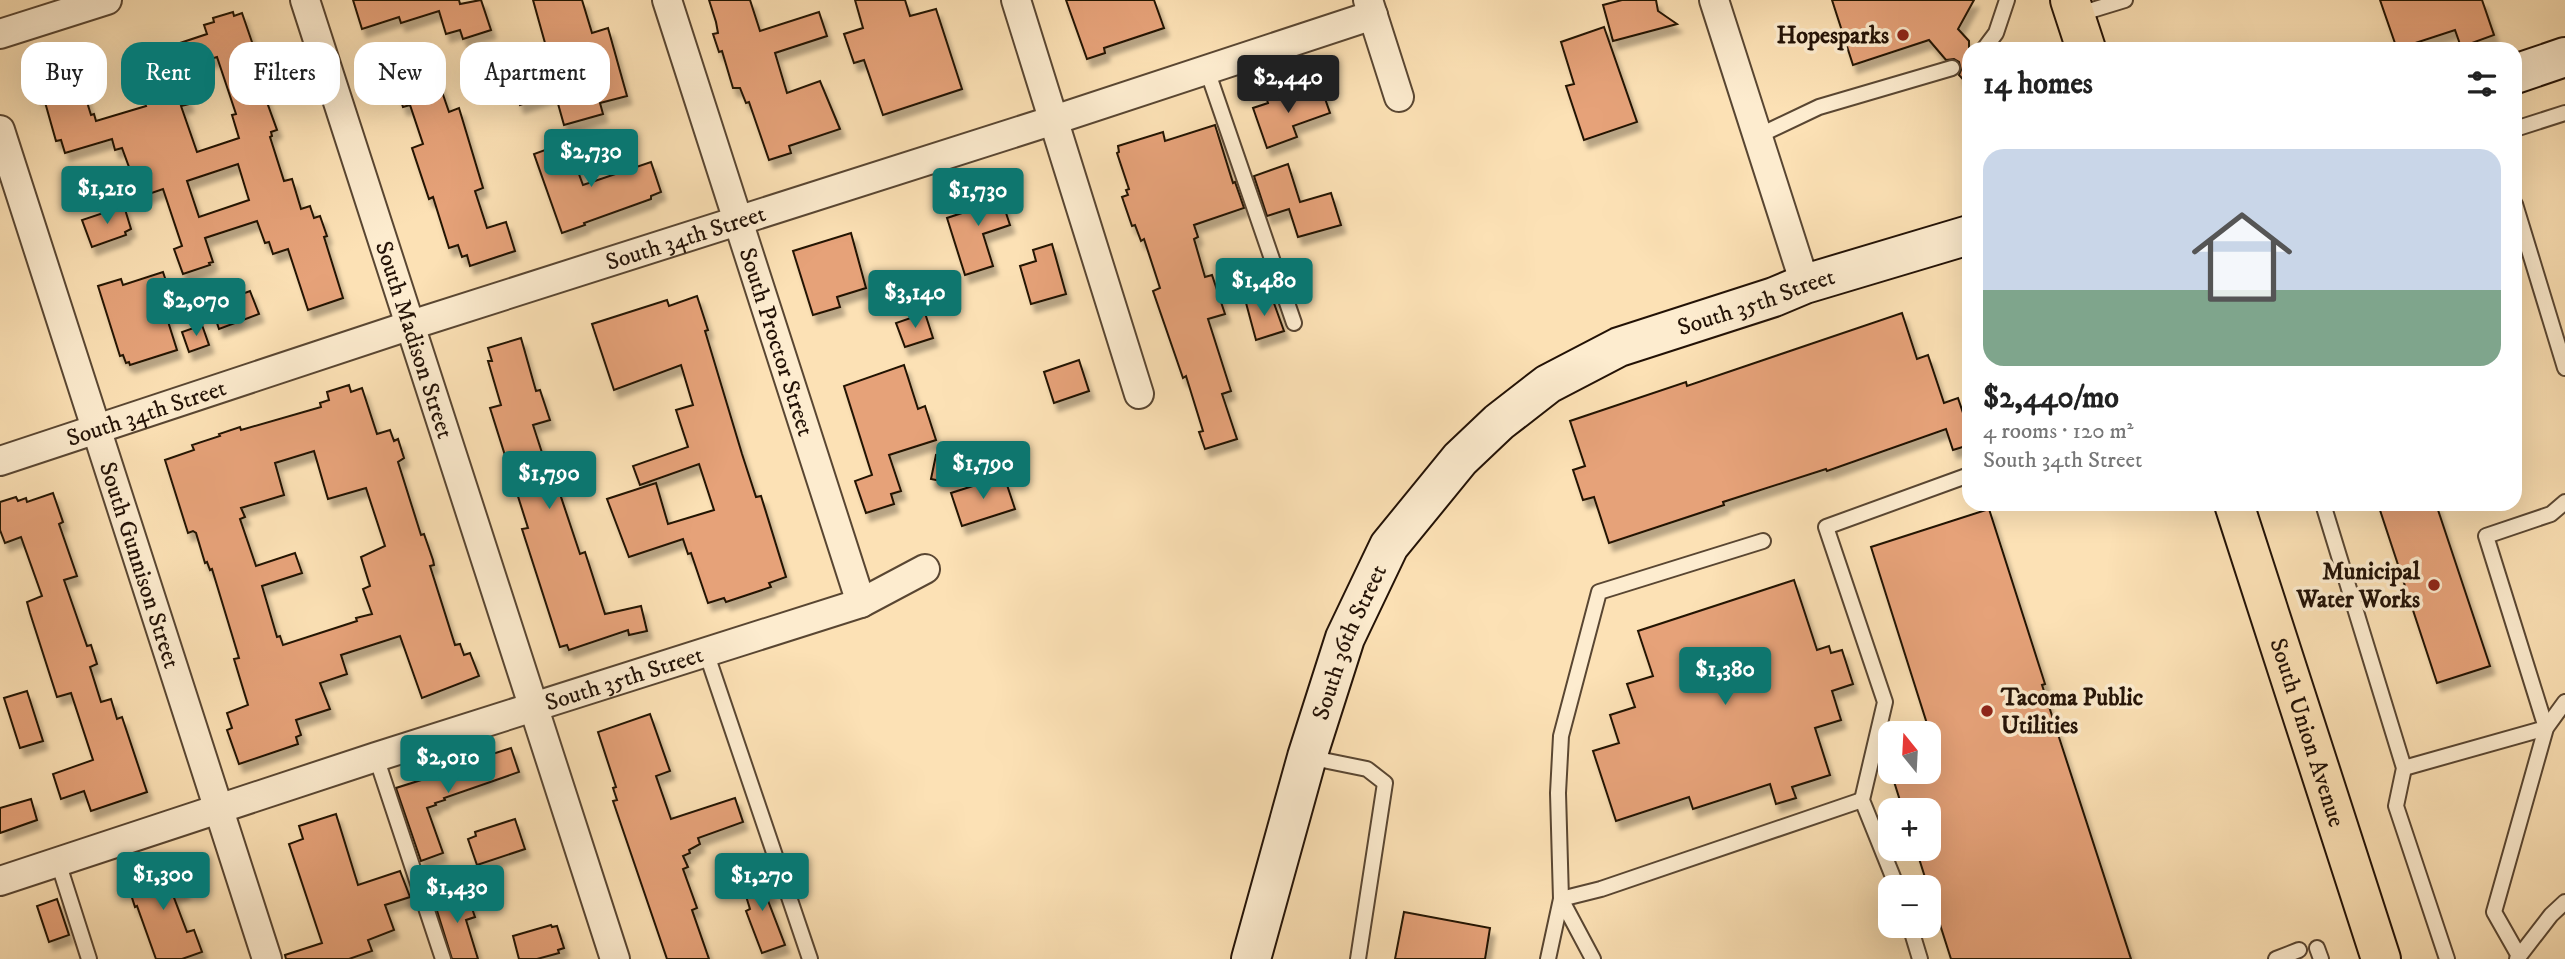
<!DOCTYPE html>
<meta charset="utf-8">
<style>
body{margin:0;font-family:"IM FELL DW Pica",serif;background:#f2f2f2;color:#222;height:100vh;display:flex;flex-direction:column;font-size:26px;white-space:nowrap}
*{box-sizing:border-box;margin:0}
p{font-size:23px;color:#767676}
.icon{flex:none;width:38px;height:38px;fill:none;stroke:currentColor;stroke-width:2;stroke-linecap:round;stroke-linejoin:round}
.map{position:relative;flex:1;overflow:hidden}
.details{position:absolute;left:1962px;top:42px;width:560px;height:469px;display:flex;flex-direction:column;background:#fff;border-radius:21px;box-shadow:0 7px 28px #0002}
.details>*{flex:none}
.guide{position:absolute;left:21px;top:42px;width:665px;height:63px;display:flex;gap:14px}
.needle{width:46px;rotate:342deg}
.controls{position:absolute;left:1878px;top:721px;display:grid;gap:14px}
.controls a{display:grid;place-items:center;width:63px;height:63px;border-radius:14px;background:#fff;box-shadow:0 7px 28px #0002;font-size:35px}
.price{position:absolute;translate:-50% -60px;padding:0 16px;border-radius:7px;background:#0f766e;color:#fff;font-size:23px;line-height:46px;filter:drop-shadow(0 2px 4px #0008)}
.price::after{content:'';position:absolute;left:50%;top:42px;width:21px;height:16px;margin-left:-10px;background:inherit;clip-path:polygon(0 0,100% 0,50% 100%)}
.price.active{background:#222;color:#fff}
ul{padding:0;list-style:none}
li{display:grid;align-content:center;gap:14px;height:371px;padding:0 21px}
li+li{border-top:2px solid #e0e0e0}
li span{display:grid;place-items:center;height:217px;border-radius:21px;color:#555}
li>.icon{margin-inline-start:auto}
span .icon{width:126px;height:126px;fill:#fffc;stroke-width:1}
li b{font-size:30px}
h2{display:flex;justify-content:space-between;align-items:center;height:84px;padding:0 21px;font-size:30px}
.tag{padding:0 24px;border-radius:21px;background:#fff;box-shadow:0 7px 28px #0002;font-size:24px;line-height:63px}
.tag.active{background:#0f766e;color:#fff}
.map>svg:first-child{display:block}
</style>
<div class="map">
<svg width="2565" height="959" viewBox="0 0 2565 959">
<defs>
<filter id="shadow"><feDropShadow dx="4.5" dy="8" stdDeviation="2" flood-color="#0004"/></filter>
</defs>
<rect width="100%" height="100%" fill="#fce1b5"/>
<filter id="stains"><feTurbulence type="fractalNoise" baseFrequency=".00286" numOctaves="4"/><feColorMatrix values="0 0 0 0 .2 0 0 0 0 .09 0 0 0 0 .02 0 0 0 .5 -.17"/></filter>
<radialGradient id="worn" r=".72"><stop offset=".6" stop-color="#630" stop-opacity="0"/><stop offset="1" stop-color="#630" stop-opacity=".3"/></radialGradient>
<g fill="#e6a279" stroke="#231206" stroke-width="2" fill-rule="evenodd" filter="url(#shadow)">
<polygon points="353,0 459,0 460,4 481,0 491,30 463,39 460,30 446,34 439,11 401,23 399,17 362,29"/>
<polygon points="533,0 582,0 592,33 608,28 627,96 600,103 603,114 564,125 555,93 520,105 512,82 552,68"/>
<polygon points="709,0 750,0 760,31 819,12 827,36 775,53 787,93 820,81 840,129 789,146 791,153 769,160 749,102 746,103 740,88 733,88 722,51 719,52 713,34 718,33 716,22"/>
<polygon points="855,0 905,0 910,16 936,9 962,89 883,115 864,60 854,63 844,34 863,28"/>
<polygon points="1066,0 1154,0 1164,28 1104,48 1105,53 1087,59"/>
<polygon points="1622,0 1656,0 1658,11 1677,24 1613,41 1603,5"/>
<polygon points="1832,0 1974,0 1958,29 1969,41 1969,86 1959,75 1961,70 1959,62 1954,59 1946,60 1929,40 1853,65"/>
<polygon points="2380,0 2482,0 2494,35 2461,47 2455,30 2397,49"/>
<path d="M233 12 234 16 242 13 253 45 247 47 277 130 271 132 272 136 270 137 284 181 292 179 301 209 310 206 314 218 320 216 327 236 324 237 343 298 308 310 288 249 273 254 269 242 265 243 257 221 205 238 213 262 209 263 210 265 183 274 174 249 182 246 163 189 140 197 122 148 115 150 112 139 65 153 61 140 56 141 43 95 38 97 30 71 73 57 91 115 94 114 96 121 146 106 144 101 161 95 157 85 179 77 189 104 181 106 197 152 239 138 232 115 236 114 217 57 181 68 182 71 161 78 153 52 207 34 204 25 214 22 213 18ZM238 164 249 200 199 217 187 181Z"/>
<polygon points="1604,27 1637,122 1584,140 1566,86 1574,84 1561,42"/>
<polygon points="430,57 449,112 459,108 483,188 475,191 487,228 506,222 515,251 470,266 467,255 462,257 458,245 449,248 433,197 429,199 412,148 423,144 410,105 403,107 391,71"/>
<polygon points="1300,89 1303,97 1322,90 1330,113 1293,126 1297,137 1267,148 1253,108 1268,103 1267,100"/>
<polygon points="1215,125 1233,183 1235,182 1244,208 1194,225 1198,237 1194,239 1205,277 1212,275 1225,314 1208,319 1231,391 1222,394 1237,439 1205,449 1199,432 1203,431 1186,376 1183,378 1153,291 1160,288 1144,239 1141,241 1135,225 1132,226 1122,197 1128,195 1126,190 1129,189 1117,153 1119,152 1118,146 1163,132 1165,141"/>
<polygon points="567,142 583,185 651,162 661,192 651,196 651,199 584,223 585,225 562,233 534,154"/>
<polygon points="1288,164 1300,202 1331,193 1341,225 1298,237 1289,209 1267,216 1254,176"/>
<polygon points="997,186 1010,225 983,234 993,266 965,275 947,218 968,211 964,196"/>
<polygon points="124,206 131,229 125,232 126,235 92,247 82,220"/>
<polygon points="851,233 866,288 837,297 840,307 813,315 793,251"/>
<polygon points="1052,244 1066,294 1031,304 1020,266 1036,261 1033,250"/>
<polygon points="163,272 169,290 159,293 177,350 130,365 129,362 126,363 123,355 120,356 98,286 121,279 123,285"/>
<polygon points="250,291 259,314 219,329 213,311 217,309 215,304"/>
<polygon points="1271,295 1284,331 1256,340 1246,303"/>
<polygon points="697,296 708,330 705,331 742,454 756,497 761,496 786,577 769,583 771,587 726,602 724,598 708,603 691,553 688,554 683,539 629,557 607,499 656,483 668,524 714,510 699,464 640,485 633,466 688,447 676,410 693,405 681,365 614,390 592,324 667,300 669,306"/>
<polygon points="925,313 933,338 905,347 896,323"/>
<polygon points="1902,313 1917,359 1928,355 1944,403 1958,398 1969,431 1969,445 1953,450 1946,429 1827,471 1826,469 1723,502 1724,505 1609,543 1594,497 1583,500 1573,470 1585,466 1570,421 1686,382 1687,386"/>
<polygon points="202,325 209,345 189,352 182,332"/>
<polygon points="521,338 536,391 540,390 550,420 533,425 546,465 550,464 580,554 585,552 605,614 641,606 647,631 629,635 628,630 569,650 567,645 560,647 522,529 528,528 490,408 501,405 488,361 492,361 488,348"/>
<polygon points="1079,360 1089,391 1054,403 1044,372"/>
<polygon points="904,365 918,409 925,406 936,440 889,455 901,491 891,494 894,504 866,513 855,481 872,475 844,386"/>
<path d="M349 385 351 392 362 388 377 434 390 430 394 441 398 439 404 458 398 462 421 535 424 534 433 560 434 565 430 566 455 645 460 644 464 655 470 653 479 676 422 698 400 636 341 655 347 674 320 683 330 709 296 720 301 735 296 737 298 744 239 764 227 730 232 728 227 713 248 705 234 659 239 658 212 569 210 570 207 562 205 563 196 533 193 531 188 533 165 460 194 450 192 445 220 436 219 434 240 427 241 430 321 407 320 403 329 400 327 392ZM314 451 328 499 366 488 385 546 361 557 370 586 363 589 372 614 356 618 357 621 283 645 280 636 277 637 262 586 302 573 295 553 256 566 240 519 245 517 241 508 284 495 275 463Z"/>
<polygon points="936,455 961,460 956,484 931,479"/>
<polygon points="1001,477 1003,483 1006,482 1015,509 962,526 951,493"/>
<polygon points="53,493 63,522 59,524 77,576 64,580 87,646 91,645 97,664 90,667 101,702 111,699 117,719 122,717 147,792 91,811 84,791 61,799 53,774 93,760 71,693 57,697 30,613 27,602 42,596 21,537 5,543 0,530 0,502 16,497 18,501 26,498 27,502"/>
<polygon points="2378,504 2436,504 2490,666 2437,683"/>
<polygon points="1989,509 2045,684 2042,685 2131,959 1951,959 1916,849 1928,849 1928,810 1903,810 1891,772 1928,772 1928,727 1871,547"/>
<polygon points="1794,580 1817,650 1829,646 1831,653 1842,650 1853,684 1832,691 1841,720 1815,728 1830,775 1792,787 1796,798 1776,804 1770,784 1693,809 1689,797 1616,821 1593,751 1619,743 1610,715 1635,707 1627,684 1653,676 1638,631"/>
<polygon points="27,691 43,741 20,748 4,698"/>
<polygon points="650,714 670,771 656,776 671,819 735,798 743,822 698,838 700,844 689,850 690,853 683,856 688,867 683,869 697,908 692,910 709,959 667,959 613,801 617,800 613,788 616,787 598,732"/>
<polygon points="511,748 519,772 444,798 445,800 435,803 436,805 427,808 443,853 421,861 396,788 456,769 455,766"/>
<polygon points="31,799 37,820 0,833 0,808"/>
<polygon points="336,814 358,885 400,871 410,897 385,905 394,930 368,940 372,951 349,959 286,959 285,955 322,943 289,844 303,839 299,826"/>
<polygon points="515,819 525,849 477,865 468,839 476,836 475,832"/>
<polygon points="175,862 185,891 173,895 187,932 194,930 202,952 182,959 156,959 137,906 135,907 125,876 163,864 163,866"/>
<polygon points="764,872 772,896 767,898 785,945 762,953 746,911 750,909 741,880"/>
<polygon points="466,891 475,917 466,920 478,959 452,959 434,901"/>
<polygon points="57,899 69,935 49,942 37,906"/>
<polygon points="1404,912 1490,928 1485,959 1395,959"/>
<polygon points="551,925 552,927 557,926 564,948 558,950 559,953 537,959 519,959 513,936"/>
</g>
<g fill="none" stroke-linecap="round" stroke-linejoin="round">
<defs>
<g id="lane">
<polyline points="2076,15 2125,0"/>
<polyline points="1984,49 1996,33 2007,0"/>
<polyline points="1207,70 1294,323"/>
<polyline points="2515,129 2565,113"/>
<polyline points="1758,136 1819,107 1952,68"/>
<polyline points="2515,204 2565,368"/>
<polyline points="2323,504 2404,768 2396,806 2447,959"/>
<polyline points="706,652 810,959"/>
<polyline points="376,757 443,959"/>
<polyline points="1308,757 1367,769 1385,783 1358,959"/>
<polyline points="2404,768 2546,728 2486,536 2551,514 2565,502"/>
<polyline points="58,862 89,959"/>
<polyline points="1897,887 1862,800 1885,702 1826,527 1969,475"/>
<polyline points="1561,899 1601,889 1862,800"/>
<polyline points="1561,899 1593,959"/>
<polyline points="1910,926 1920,959"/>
<polyline points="2317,948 2321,959"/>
<polyline points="2519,956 2494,912 2546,728 2565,702"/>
<polyline points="1548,959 1561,899 1558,793 1561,736 1599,592 1763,541"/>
<polyline points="2276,959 2299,950"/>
<polyline points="2517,959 2551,915 2565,902"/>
</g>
<g id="street">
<path id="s1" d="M305 0 615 959"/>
<path id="s2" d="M667 0 861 603"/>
<polyline points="1016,0 1139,394"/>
<polyline points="1368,0 1399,97"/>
<polyline points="1714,0 1805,284"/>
<polyline points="0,34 107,0"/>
<path id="s3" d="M0 130 267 959"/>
<path id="s4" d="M0 461 411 325 1054 120 1373 15"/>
<path id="s5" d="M0 881 376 757 861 603 925 569"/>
</g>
<g id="secondary">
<polyline points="2515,74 2565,57"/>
<path id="s6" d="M1251 959 1307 757 1345 638 1389 546 1460 459 1499 422 1548 384 1619 347 1774 297 1805 284 1969 235"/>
</g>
<g id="primary">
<polyline points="2070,0 2086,49"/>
<path id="s7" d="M2234 504 2381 959"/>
</g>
</defs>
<use href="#lane" stroke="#594632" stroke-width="18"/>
<use href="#street" stroke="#594632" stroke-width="32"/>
<use href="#secondary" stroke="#231206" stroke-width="42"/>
<use href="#primary" stroke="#231206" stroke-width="42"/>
<use href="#lane" stroke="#fdeccf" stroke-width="14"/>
<use href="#street" stroke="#fdeccf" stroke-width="28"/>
<use href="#secondary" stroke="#fdeccf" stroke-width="38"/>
<use href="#primary" stroke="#fce1b5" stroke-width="38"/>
</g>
<g fill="#8f2418" stroke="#fdeccf" stroke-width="2.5">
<circle cx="1903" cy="35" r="7"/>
<circle cx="2434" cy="585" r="7"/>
<circle cx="1987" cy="711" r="7"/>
</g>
<g text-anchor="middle" stroke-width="7" stroke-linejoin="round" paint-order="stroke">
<g font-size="24" font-weight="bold" fill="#231206" stroke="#fdeccf" text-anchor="end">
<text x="1889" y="43">Hopesparks</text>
<text x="2420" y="579">Municipal<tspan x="2420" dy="28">Water Works</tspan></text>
<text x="2001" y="705" text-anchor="start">Tacoma Public<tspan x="2001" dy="28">Utilities</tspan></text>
</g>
<g font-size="24" fill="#231206" stroke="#fdeccf">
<text dy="8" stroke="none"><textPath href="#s4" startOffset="721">South 34th Street</textPath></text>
<text dy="8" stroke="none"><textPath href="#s6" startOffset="889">South 35th Street</textPath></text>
<text dy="8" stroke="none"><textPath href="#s1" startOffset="357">South Madison Street</textPath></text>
<text dy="8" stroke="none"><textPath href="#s2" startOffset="359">South Proctor Street</textPath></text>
<text dy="8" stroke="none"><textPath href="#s4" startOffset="154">South 34th Street</textPath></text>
<text dy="8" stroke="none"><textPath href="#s3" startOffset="457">South Gunnison Street</textPath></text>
<text dy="8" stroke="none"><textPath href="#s6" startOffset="332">South 36th Street</textPath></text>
<text dy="8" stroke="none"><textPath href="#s5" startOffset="656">South 35th Street</textPath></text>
<text dy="8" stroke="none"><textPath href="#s7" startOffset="240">South Union Avenue</textPath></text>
</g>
</g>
<rect width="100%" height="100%" filter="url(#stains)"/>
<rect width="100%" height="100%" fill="url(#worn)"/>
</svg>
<div class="controls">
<a><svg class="needle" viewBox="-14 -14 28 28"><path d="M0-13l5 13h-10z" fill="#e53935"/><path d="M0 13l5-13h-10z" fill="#767676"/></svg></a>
<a>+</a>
<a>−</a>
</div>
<b class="price active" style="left:1288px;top:115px">$2,440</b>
<b class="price" style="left:591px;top:189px">$2,730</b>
<b class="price" style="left:107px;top:226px">$1,210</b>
<b class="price" style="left:978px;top:228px">$1,730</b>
<b class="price" style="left:1264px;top:318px">$1,480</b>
<b class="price" style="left:915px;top:330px">$3,140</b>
<b class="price" style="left:196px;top:338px">$2,070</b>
<b class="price" style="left:983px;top:501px">$1,790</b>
<b class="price" style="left:549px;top:511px">$1,790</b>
<b class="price" style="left:1725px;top:707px">$1,380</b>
<b class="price" style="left:448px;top:795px">$2,010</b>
<b class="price" style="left:163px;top:912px">$1,300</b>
<b class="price" style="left:762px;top:913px">$1,270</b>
<b class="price" style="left:457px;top:925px">$1,430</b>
<div class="guide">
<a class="tag">Buy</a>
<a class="tag active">Rent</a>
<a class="tag">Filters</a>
<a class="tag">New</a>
<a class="tag">Apartment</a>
</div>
<section class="details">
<h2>14 homes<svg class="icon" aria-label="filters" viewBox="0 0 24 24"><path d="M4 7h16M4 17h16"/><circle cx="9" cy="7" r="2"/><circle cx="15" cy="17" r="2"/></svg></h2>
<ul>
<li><span style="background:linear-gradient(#c9d6e8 65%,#7fa58c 0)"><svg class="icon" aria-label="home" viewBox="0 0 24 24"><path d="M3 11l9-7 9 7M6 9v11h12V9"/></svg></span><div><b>$2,440/mo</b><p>4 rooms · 120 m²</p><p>South 34th Street</p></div></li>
</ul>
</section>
</div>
